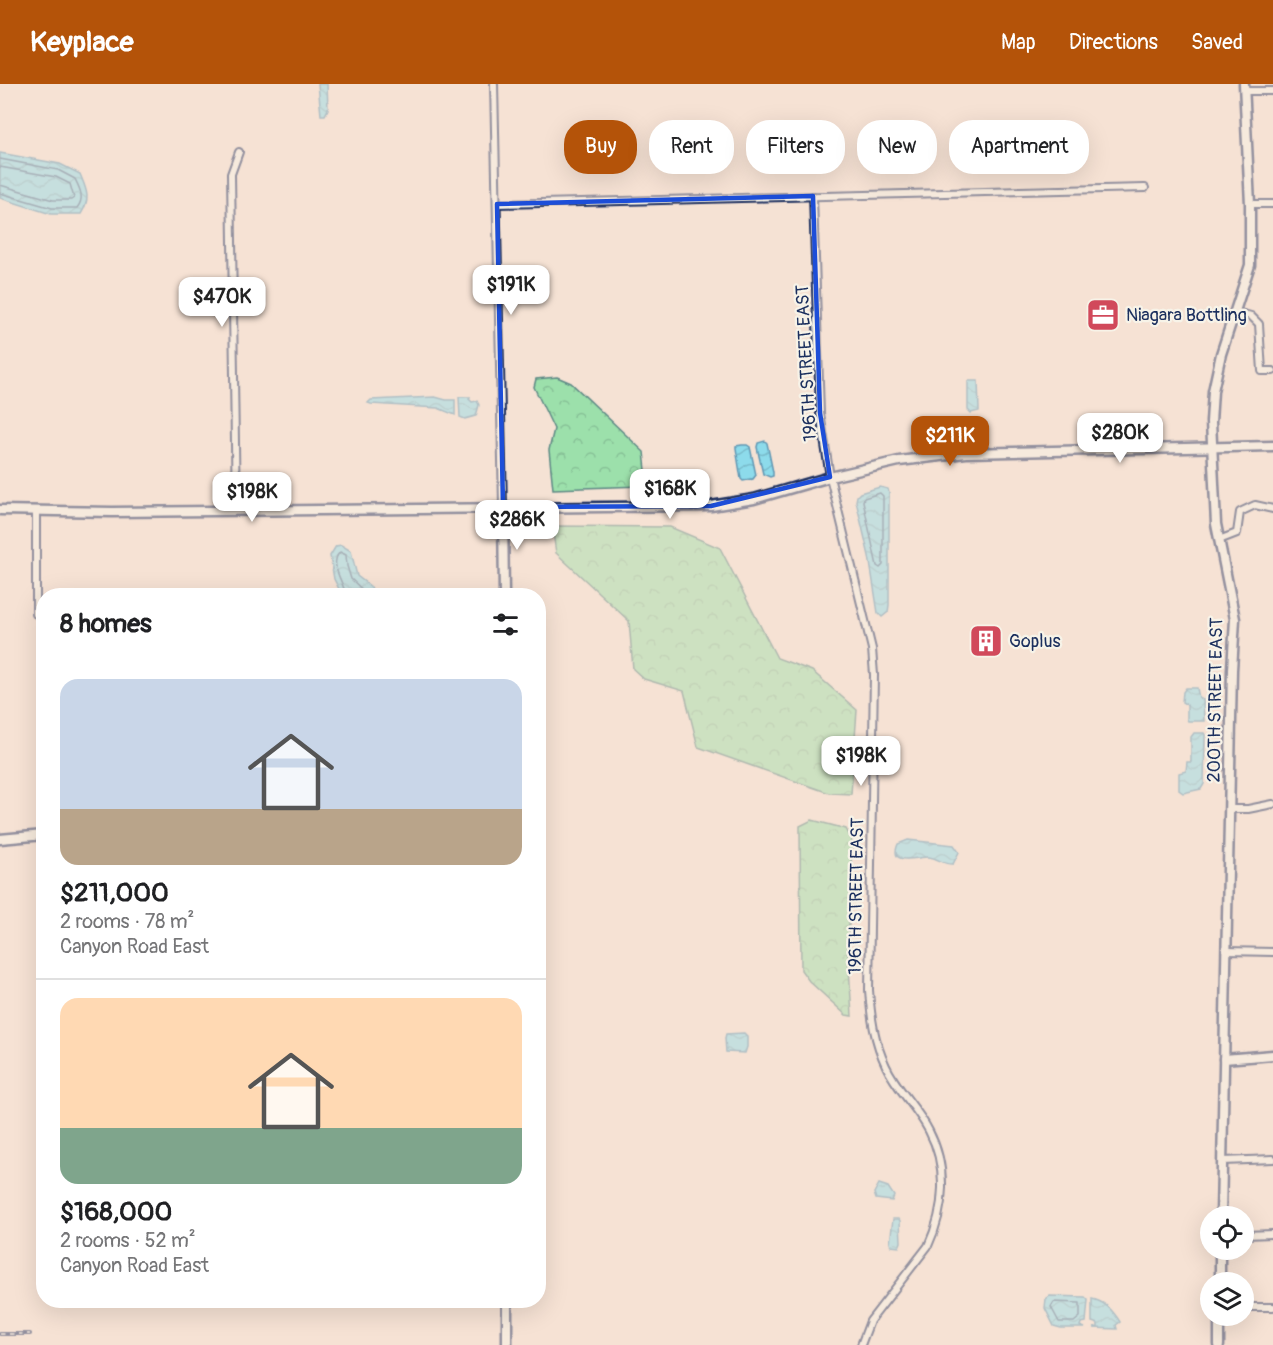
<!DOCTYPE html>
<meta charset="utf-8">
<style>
body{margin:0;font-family:Pangolin,sans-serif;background:#f6f6f6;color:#202124;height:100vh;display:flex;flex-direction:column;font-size:22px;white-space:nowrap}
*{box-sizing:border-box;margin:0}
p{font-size:20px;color:#757577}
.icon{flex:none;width:33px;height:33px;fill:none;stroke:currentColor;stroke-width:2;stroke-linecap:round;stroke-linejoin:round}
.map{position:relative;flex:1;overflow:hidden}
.details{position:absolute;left:36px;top:504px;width:510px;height:720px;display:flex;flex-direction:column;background:#fff;border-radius:24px;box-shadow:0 6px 24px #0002}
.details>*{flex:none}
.guide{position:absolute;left:564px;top:36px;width:570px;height:54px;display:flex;gap:12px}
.tools{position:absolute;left:1200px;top:1122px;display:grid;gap:12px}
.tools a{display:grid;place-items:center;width:54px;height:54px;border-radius:50%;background:#fff;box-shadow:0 6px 24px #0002;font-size:30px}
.price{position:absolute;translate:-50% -51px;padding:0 14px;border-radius:12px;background:#fff;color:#222;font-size:20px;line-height:39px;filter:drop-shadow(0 2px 3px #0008)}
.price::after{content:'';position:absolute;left:50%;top:36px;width:18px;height:14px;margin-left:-9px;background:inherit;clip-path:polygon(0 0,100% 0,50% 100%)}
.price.active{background:#b45309;color:#fff}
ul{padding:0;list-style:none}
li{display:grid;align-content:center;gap:12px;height:318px;padding:0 24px}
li+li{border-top:2px solid #e0e0e0}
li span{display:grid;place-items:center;height:186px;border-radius:18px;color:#555}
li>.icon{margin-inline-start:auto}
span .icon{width:108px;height:108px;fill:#fffc;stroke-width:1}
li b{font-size:26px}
h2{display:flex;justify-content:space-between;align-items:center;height:72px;padding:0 24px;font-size:26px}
.tag{padding:0 21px;border-radius:24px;background:#fff;box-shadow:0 6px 24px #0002;font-size:21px;line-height:54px}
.tag.active{background:#b45309;color:#fff}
header{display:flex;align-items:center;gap:36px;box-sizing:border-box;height:84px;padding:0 30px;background:#b45309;color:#fff}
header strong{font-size:28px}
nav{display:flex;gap:33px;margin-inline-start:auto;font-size:21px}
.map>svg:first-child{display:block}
</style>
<header>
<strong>Keyplace</strong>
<nav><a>Map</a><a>Directions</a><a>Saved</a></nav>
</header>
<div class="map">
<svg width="1273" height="1261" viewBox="0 0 1273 1261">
<defs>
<pattern id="forest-crowns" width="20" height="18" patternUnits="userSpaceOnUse" patternTransform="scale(1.5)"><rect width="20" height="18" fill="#9ce0ab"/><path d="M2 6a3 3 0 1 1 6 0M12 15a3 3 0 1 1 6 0" fill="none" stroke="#86c096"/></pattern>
<pattern id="water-waves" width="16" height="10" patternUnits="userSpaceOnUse" patternTransform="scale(1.5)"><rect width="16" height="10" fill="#8ddbeb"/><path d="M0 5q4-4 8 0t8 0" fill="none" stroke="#79bccc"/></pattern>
</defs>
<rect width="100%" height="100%" fill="#f5e2d4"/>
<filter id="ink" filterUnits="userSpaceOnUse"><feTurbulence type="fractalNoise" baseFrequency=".0167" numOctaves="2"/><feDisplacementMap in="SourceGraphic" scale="12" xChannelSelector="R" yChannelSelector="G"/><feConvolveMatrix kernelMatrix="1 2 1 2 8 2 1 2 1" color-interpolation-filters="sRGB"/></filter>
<g filter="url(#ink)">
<g fill="url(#forest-crowns)" stroke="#5c8884" stroke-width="1.5">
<polygon points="557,293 571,299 644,368 646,386 642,402 553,405 549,366 554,345 534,303 536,295"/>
<polygon points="552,442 670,443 720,464 777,574 812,587 857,626 851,710 829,709 698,663 684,607 644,595 633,585 629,537 556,469"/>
<polygon points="812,736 846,745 852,756 848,866 852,932 846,931 809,897 801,886 800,742"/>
</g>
<g fill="url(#water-waves)" stroke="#5f96b3" stroke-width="1.5">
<polygon points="318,0 327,0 328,25 325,31 321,31"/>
<path d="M0 69 60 80 80 90C87 107 91 114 81 130H51L0 114Z"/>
<polygon points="968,297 978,297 979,327 971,329 968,326"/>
<polygon points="435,313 446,316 455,316 455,331 438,324 371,320 368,319 371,316"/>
<polygon points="459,313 470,313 469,315 472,318 477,317 479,321 476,332 465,335 460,333"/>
<polygon points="765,357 767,359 773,388 773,392 770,393 763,390 757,363 758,359"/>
<polygon points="742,361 747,361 750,363 756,391 753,395 743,397 741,395 736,364 736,362"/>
<polygon points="880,403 888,405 889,409 889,521 888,528 882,533 878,529 869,472 856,417 857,412 860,409"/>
<polygon points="341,461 351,467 357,492 371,503 375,511 342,511 334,495 330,472 336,462"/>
<polygon points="1186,604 1197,604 1199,614 1203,616 1204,637 1188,637 1187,635 1187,621 1182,618 1183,608"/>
<polygon points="1194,649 1204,649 1205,651 1204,700 1201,705 1183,709 1179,706 1179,689 1186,687 1187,678 1191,678 1191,653"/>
<path d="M908 756 954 761 959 768 953 780C944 781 938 774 929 773 919 772 888 784 898 760Z"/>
<polygon points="744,949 747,952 747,963 745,969 726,968 725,954 726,950"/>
<polygon points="879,1100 888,1103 894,1112 892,1117 876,1115 874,1109"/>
<polygon points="893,1135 899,1135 900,1137 901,1158 899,1163 891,1162 890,1159"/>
<polygon points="1050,1212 1085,1213 1088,1216 1086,1238 1081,1239 1080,1242 1085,1244 1061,1244 1054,1242 1045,1224 1046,1215"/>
<path d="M1092 1215C1104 1217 1114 1228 1120 1238L1116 1241 1117 1245 1093 1244 1098 1243V1240L1092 1238Z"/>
</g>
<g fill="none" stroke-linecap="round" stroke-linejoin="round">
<g stroke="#497496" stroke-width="1.5">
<path d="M0 75 58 86 75 95C80 105 85 114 77 124H52L0 109"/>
<polyline points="0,83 56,93 70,100 74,114 71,116 53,116 0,101"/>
<polygon points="880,409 883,412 883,481 880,484 877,482 863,417 864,414"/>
<path d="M346 512C344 498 328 480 340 468L346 471 347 482 351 495 369 512"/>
<polygon points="1054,1218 1080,1219 1080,1233 1074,1238 1059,1238 1051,1223"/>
</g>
<defs>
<g id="street">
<polyline points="494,0 503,423"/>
<polyline points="1245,7 1273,7"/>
<path d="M813 112 820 329 830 393 872 565 874 591 869 906C871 933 874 957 886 982 897 1006 917 1023 929 1047 948 1083 945 1125 928 1162L870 1237 861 1261"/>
<polyline points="497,120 1145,104"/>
<polyline points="1250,120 1273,120"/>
<polyline points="1236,228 1251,232 1259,240 1262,287 1273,287"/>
<polyline points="236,426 231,90 239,68"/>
<polyline points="1219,456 1237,449 1240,428 1255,421 1273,425"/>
<polyline points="36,530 36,427"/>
<polyline points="1229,725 1248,725 1273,720"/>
<polyline points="1226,867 1273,868"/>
<polyline points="1223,1077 1273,1075"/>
<polyline points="1244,1151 1273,1150"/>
<polyline points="1244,1223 1273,1223"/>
</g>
<g id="secondary">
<polyline points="503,423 504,512"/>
<polyline points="0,426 112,428 711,422 754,415 830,393 899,377 966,369 1273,362"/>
<polyline points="0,755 44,751"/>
<polyline points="1224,975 1273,971"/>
<polyline points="1221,1132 1232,586 1235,535 1216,440 1211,338 1213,307 1221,270 1250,181 1250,120 1244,0"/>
<polyline points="1220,1198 1220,1166"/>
<polyline points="507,1216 507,1261"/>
<polyline points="1219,1261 1219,1232"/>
</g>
</defs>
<use href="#street" stroke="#1b2f5e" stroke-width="10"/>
<use href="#secondary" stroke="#1b2f5e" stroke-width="13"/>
<use href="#street" stroke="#f7f3e8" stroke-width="6"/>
<use href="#secondary" stroke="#f7f3e8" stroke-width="8"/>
<defs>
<polyline id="rail" points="0,1250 30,1250"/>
</defs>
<use href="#rail" stroke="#1b2f5e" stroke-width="4"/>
<use href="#rail" stroke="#f7f3e8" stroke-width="1.5" stroke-dasharray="4.5" stroke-linecap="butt"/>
</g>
</g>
<path d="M0 0H1273V1261H0ZM813 112 820 329 830 393 711 422 503 423 497 120Z" fill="#f5e2d4" fill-opacity=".55" fill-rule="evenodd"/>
<path fill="none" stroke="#1d4ed8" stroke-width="4.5" stroke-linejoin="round" d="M813 112 820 329 830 393 711 422 503 423 497 120Z"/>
<defs>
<symbol id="office-square" viewBox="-11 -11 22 22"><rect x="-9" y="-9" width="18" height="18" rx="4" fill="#d1495b" stroke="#f7f3e8"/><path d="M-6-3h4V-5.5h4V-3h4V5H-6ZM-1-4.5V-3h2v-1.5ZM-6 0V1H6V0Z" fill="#fff"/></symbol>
<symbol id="building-square" viewBox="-11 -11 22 22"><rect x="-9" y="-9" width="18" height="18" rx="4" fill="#d1495b" stroke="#f7f3e8"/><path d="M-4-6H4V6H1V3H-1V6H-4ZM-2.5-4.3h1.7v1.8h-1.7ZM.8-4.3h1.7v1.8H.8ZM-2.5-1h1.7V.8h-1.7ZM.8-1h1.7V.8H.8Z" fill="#fff"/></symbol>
</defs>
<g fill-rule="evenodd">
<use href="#office-square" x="1084" y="212" width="38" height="38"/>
<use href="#building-square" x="967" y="538" width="38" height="38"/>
</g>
<g text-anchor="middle" stroke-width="4.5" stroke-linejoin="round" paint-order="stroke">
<g font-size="18" fill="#1b2f5e" stroke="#f7f3e8" text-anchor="start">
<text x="1126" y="237">Niagara Bottling</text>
<text x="1009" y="563">Goplus</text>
</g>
<g font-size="18" fill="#1b2f5e" stroke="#f7f3e8">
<text transform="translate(806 279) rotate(-93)" y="6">196TH STREET EAST</text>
<text transform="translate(1215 616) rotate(-89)" y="6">200TH STREET EAST</text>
<text transform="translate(856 812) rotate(-89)" y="6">196TH STREET EAST</text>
</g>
</g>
</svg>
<div class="tools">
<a><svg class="icon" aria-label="locate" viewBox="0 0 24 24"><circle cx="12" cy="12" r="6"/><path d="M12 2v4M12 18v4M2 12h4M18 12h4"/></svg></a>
<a><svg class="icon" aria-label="layers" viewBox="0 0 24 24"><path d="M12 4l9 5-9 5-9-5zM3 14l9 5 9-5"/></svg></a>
</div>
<b class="price" style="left:511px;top:232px">$191K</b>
<b class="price" style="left:222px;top:244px">$470K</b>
<b class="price" style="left:1120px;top:380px">$280K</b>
<b class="price active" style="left:950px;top:383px">$211K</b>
<b class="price" style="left:670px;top:436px">$168K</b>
<b class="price" style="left:252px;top:439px">$198K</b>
<b class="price" style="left:517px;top:467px">$286K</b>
<b class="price" style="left:861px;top:703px">$198K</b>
<div class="guide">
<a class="tag active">Buy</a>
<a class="tag">Rent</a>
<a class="tag">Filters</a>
<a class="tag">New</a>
<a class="tag">Apartment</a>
</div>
<section class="details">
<h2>8 homes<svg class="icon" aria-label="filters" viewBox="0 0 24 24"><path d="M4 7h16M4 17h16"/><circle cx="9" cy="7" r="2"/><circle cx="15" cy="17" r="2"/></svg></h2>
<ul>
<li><span style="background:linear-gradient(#c9d6e8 70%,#b9a48a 0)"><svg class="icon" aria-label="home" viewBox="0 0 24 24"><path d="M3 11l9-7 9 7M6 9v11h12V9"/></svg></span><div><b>$211,000</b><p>2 rooms · 78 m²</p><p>Canyon Road East</p></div></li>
<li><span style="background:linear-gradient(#ffd9b3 70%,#7fa58c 0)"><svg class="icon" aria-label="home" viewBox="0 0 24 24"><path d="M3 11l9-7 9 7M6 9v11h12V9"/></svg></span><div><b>$168,000</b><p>2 rooms · 52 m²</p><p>Canyon Road East</p></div></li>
</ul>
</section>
</div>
